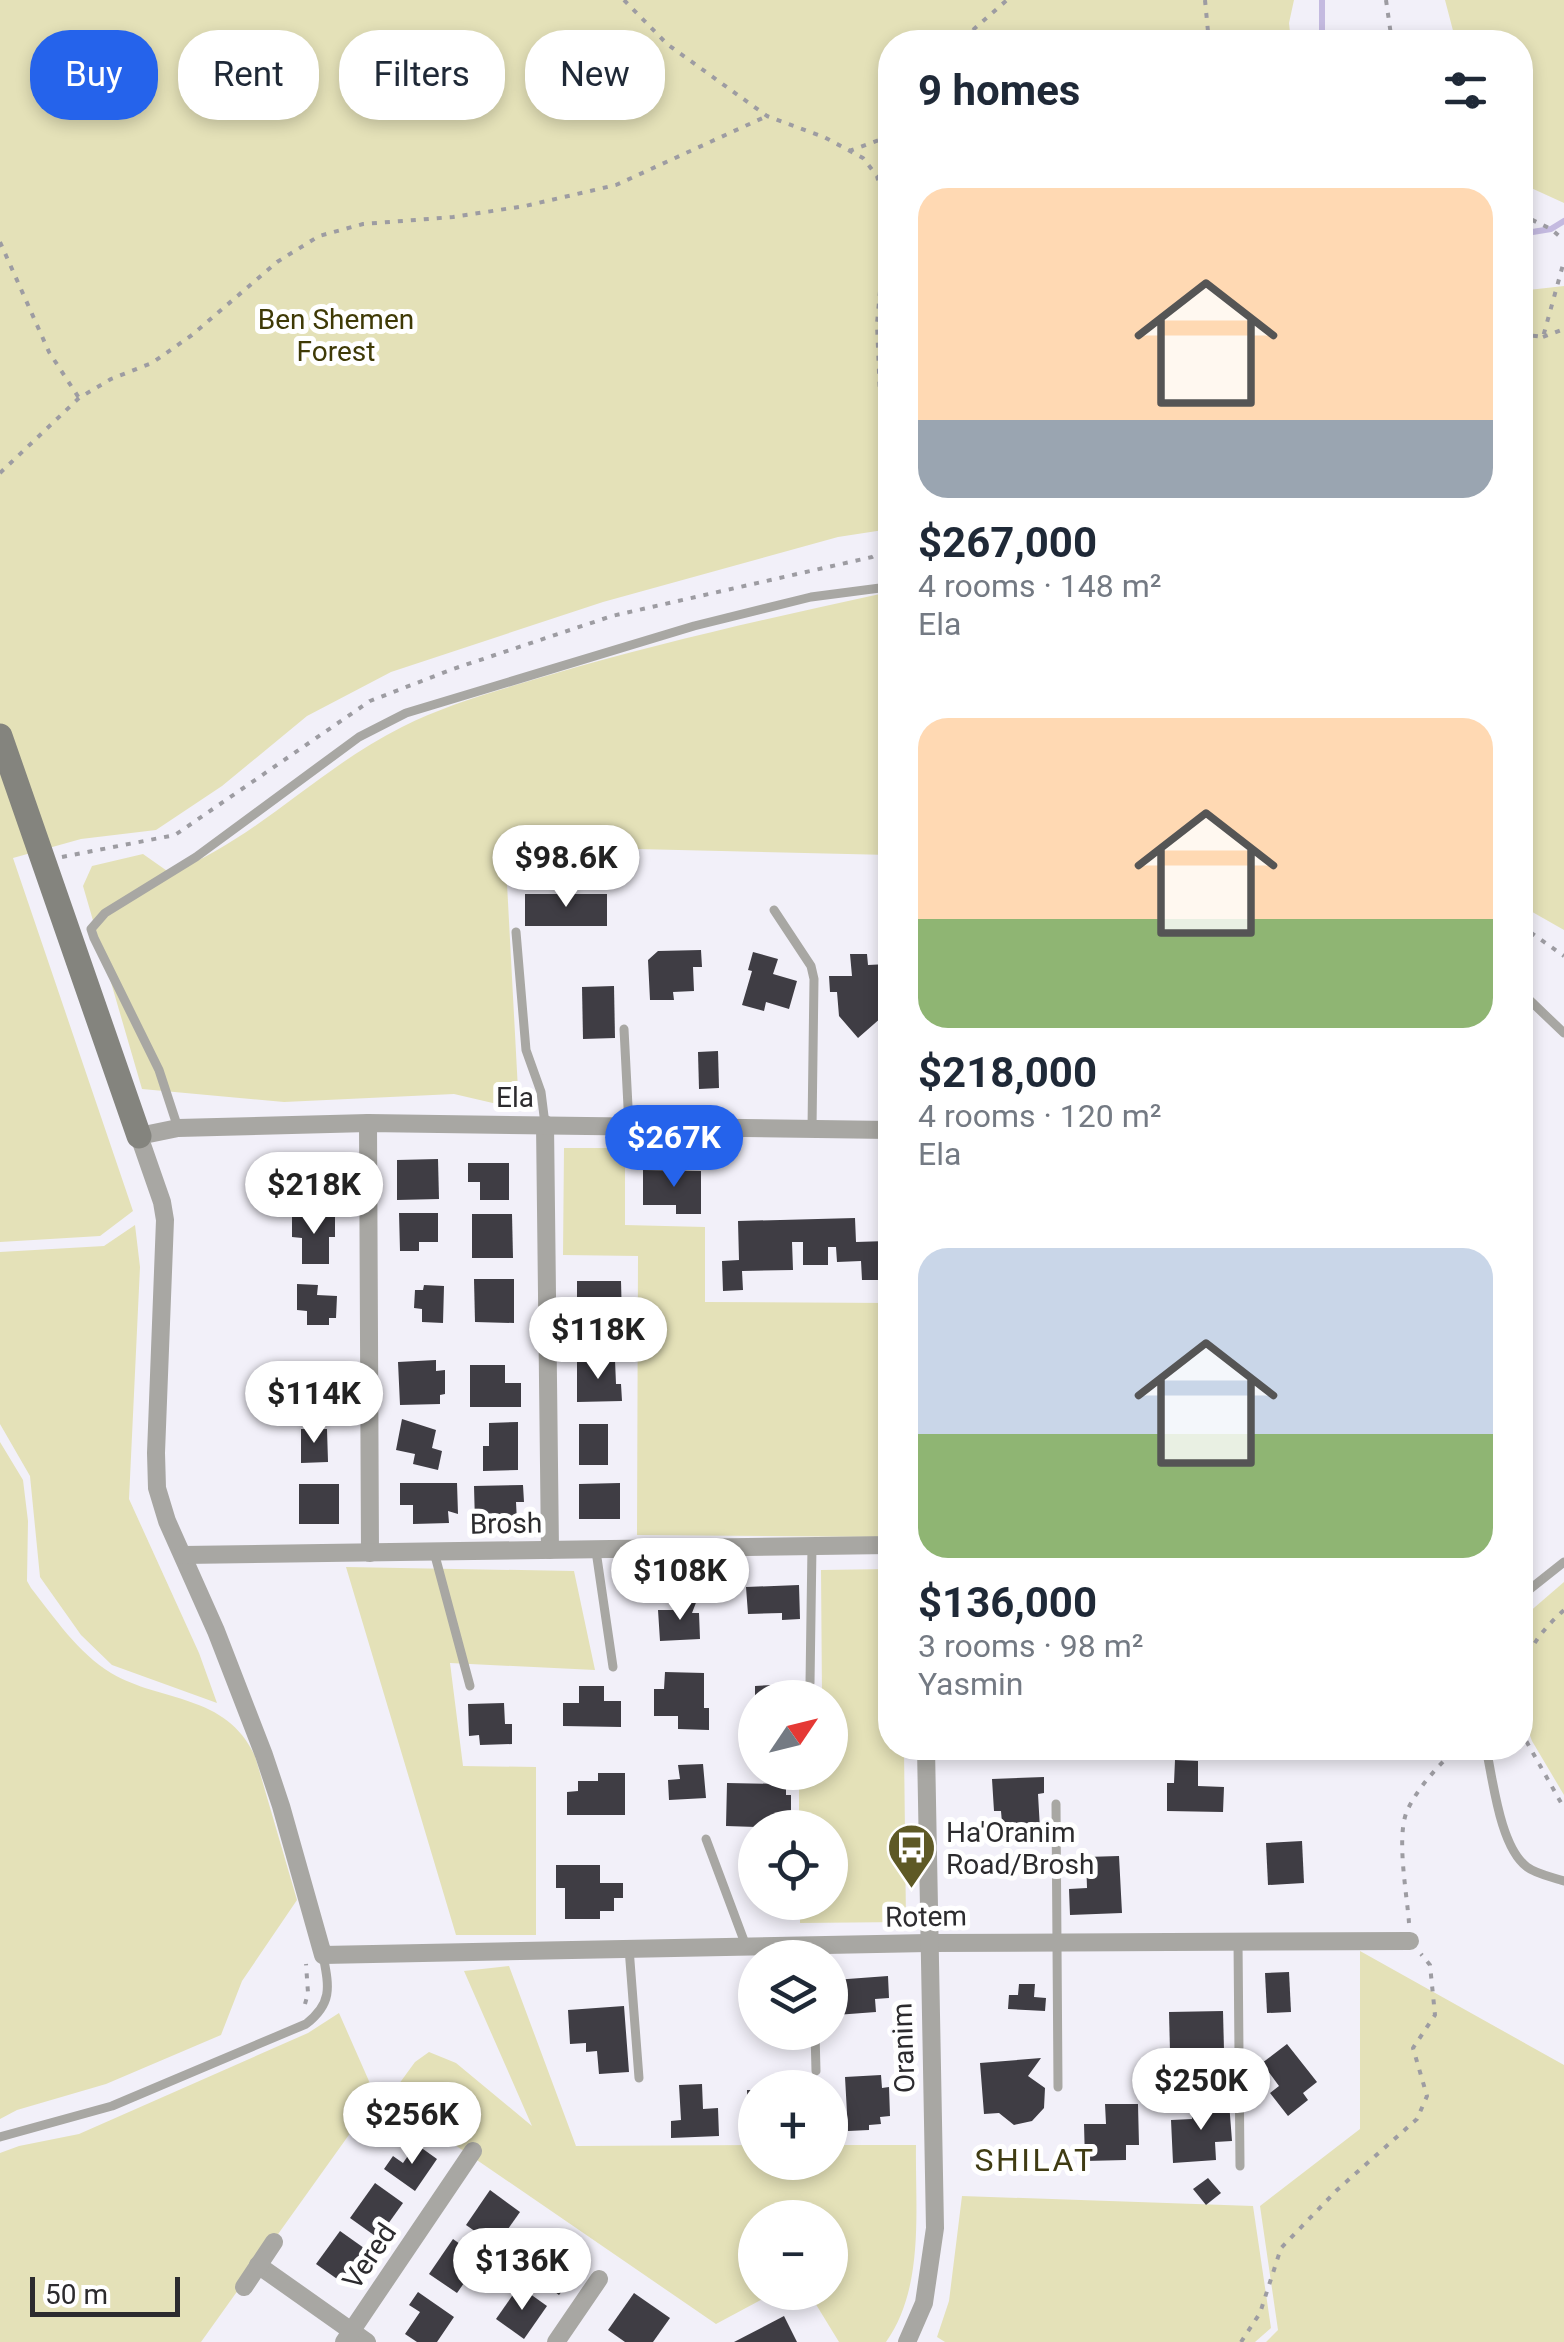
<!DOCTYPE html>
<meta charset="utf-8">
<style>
body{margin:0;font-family:Roboto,sans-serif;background:#f6f6f7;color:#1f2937;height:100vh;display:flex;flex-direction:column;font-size:38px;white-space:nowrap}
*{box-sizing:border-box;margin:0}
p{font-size:32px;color:#747a83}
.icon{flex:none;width:55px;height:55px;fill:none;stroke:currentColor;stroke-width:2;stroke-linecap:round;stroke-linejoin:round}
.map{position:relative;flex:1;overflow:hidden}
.details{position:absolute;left:878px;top:30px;width:655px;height:1730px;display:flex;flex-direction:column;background:#fff;border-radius:40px;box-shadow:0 5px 15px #0003}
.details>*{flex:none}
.guide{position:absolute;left:30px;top:30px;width:698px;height:90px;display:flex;gap:20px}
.needle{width:65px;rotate:55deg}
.buttons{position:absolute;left:738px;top:1680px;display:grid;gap:20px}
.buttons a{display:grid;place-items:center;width:110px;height:110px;border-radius:50%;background:#fff;box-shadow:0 5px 15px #0003;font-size:50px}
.scale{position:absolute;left:30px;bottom:25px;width:150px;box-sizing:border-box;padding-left:10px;border:5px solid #2c2b2e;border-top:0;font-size:28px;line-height:35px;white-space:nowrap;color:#2c2b2e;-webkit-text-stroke:8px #fff;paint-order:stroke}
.price{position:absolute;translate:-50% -85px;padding:0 22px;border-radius:35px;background:#fff;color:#222;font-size:32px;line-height:65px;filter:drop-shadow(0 2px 5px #0008)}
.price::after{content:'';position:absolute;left:50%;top:60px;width:30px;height:22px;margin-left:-15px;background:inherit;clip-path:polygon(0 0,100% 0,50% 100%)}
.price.current{background:#2563eb;color:#fff}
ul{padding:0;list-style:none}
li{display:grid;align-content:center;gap:20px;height:530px;padding:0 40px}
li span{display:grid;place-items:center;height:310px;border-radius:30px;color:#555}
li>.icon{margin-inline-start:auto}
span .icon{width:180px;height:180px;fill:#fffc;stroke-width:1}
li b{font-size:42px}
h2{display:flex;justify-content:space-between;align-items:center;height:120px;padding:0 40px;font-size:42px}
.tag{padding:0 35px;border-radius:40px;background:#fff;box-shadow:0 5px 15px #0003;font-size:35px;line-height:90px}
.tag.current{background:#2563eb;color:#fff}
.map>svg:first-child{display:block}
</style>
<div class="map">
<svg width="1564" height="2342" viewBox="0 0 1564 2342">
<rect width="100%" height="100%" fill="#f2f0f9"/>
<g fill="#e4e1b8">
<polygon points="0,0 1294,0 1289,23 1291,42 890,42 890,529 838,537 603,602 391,672 307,716 222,786 156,830 81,839 13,858 133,1211 100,1236 0,1242"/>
<polygon points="1445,0 1564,0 1564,203 1520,183 1520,42 1456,42"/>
<polygon points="1564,286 1564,930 1520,905 1520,291"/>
<path d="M880 594 890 596V855L505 846 519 1109 454 1094 284 1102 142 1089 83 886 92 866 143 854 170 873C257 839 319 768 402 727 449 703 503 689 553 674 662 642 770 618 880 594Z"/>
<polygon points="564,1148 625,1148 625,1225 705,1227 705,1302 890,1303 890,1537 637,1535 638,1256 563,1255"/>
<polygon points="135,1225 140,1267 129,1499 199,1653 217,1703 112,1665 81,1635 40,1577 30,1476 0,1424 0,1252 104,1246"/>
<path d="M0 1442 23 1480 28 1521 27 1581 31 1588C54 1617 78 1653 111 1673 162 1703 226 1693 255 1756L297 1900 242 1981 221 2035 106 2084 17 2110 0 2119Z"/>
<polygon points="346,1567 574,1571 595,1670 450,1663 463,1766 536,1767 536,1935 456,1935"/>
<polygon points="890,1569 890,1748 904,1748 906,1922 800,1923 800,1903 830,1902 830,1828 799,1827 799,1773 830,1772 830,1698 822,1697 821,1570"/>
<polygon points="1564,1582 1564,1795 1532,1741 1520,1708 1520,1620"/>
<polygon points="1360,1951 1564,2065 1564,2342 1266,2342 1278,2330 1260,2206 1360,2129"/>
<path d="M509 1966 576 2146 755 2145V2162H830V2145H916C915 2209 925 2287 886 2342H839L809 2293 830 2292V2218H755V2292L774 2293 716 2324 388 2099 415 2062 429 2052 456 2063 532 2126 464 1971Z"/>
<polygon points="339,2013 376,2097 201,2342 0,2342 0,2153 19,2146 79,2134 308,2033"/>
<polygon points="962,2196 1253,2206 1271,2328 1255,2342 945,2342 937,2337 949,2301"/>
</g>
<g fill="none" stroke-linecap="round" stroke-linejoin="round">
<g stroke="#c4bae0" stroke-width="6">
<polyline points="1322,42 1322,0"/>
<polyline points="1520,234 1551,229 1564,221"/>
</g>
</g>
<g fill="#3f3d44">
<rect x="525" y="894" width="82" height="32"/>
<polygon points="701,950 702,967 693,967 694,991 673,992 674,1000 650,1000 648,960 658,951"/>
<polygon points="753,952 778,959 773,974 797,981 789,1009 766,1002 764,1011 742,1005 752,971 748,970"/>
<polygon points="850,954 867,954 868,965 888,964 889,991 880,991 882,1017 858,1038 839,1016 837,992 830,992 829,976 852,976"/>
<polygon points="614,986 615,1038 583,1039 582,987"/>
<polygon points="718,1051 719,1088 699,1089 698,1052"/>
<polygon points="338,1158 338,1181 320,1182 321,1197 293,1198 293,1179 299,1178 298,1159"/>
<polygon points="438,1159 439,1199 397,1200 397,1160"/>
<polygon points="468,1163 509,1163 509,1200 480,1200 480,1182 468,1182"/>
<polygon points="643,1170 701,1171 701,1214 676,1214 676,1205 643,1205"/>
<polygon points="399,1213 438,1213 438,1242 419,1242 419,1251 400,1251"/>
<polygon points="472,1214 512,1214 513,1258 472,1258"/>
<polygon points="292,1216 335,1216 335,1237 329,1237 329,1264 302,1264 302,1238 292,1237"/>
<polygon points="855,1218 856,1242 887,1241 888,1280 862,1280 861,1261 837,1262 836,1247 828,1247 828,1265 803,1265 803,1242 792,1242 793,1270 742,1271 743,1290 723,1291 722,1261 739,1260 738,1221"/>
<polygon points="474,1279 514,1279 514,1323 475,1322"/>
<polygon points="577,1281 621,1281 622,1319 577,1320"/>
<polygon points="297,1284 318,1285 317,1295 337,1296 336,1318 329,1318 329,1325 307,1325 307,1311 297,1310"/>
<polygon points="424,1285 444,1286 443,1323 422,1322 422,1309 414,1308 415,1290 423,1290"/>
<polygon points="436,1360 436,1371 445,1370 445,1394 440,1395 440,1404 400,1405 398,1362"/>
<polygon points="615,1360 616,1384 621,1384 622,1401 577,1402 577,1361"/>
<polygon points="470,1365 505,1365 505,1383 521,1383 521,1407 470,1407"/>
<polygon points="295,1366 324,1366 324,1390 335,1390 335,1404 295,1404"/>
<polygon points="402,1419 436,1430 432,1448 442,1451 438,1470 413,1464 415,1454 396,1450"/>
<polygon points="518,1422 518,1470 483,1471 483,1446 489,1446 489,1423"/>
<rect x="579" y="1424" width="29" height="41"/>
<polygon points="301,1429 327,1429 328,1462 301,1463"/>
<polygon points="400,1483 457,1483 458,1514 448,1511 449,1523 413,1524 413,1505 400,1505"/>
<polygon points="620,1483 620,1519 579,1519 579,1484"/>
<rect x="299" y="1484" width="40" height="40"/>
<polygon points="523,1485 524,1502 516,1502 517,1522 475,1523 474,1486"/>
<polygon points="799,1585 800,1619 782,1620 782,1613 748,1614 746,1587"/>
<polygon points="697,1600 692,1613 699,1613 700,1639 660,1641 658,1610 677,1610 677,1601"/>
<polygon points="665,1672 704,1673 704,1708 709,1708 709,1730 678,1729 678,1716 654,1716 654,1689 664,1689"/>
<polygon points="772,1685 772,1698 755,1698 755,1686"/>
<polygon points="579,1686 604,1686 604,1701 621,1701 621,1727 563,1726 563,1703 579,1703"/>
<polygon points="504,1703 505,1724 512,1724 512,1744 480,1745 479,1735 469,1736 468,1704"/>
<polygon points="1175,1760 1198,1761 1198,1786 1224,1787 1223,1812 1167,1811 1167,1783 1174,1783"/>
<polygon points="703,1764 706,1798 669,1800 668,1780 680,1779 678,1765"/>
<polygon points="598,1773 625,1773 625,1815 567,1815 567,1792 578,1791 578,1781 598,1781"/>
<polygon points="1044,1777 1044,1793 1038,1794 1040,1829 1014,1830 1013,1823 1002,1823 1001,1811 994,1811 992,1779"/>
<polygon points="727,1783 786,1784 786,1795 791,1795 791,1828 726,1826"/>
<polygon points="1302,1841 1304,1883 1268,1885 1266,1843"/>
<polygon points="1119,1856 1122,1913 1070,1915 1069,1889 1087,1888 1086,1857"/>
<polygon points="556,1865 600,1865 600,1883 623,1883 623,1898 614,1898 614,1911 600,1911 600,1919 565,1919 565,1888 556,1888"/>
<polygon points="1289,1972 1291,2012 1267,2013 1265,1973"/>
<polygon points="888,1976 889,1998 875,1999 876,2012 836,2015 834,1980"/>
<polygon points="1019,1984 1035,1984 1034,1997 1046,1998 1045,2011 1008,2009 1009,1995 1018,1995"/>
<polygon points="624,2006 629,2072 599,2074 597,2051 586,2052 586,2043 570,2044 568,2010"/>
<polygon points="1223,2011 1224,2050 1170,2051 1169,2012"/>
<polygon points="1287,2044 1317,2082 1303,2093 1308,2100 1288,2116 1270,2093 1279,2086 1262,2063"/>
<polygon points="1041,2058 1028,2076 1045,2088 1044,2108 1032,2121 1014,2125 999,2113 984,2114 980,2063"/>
<polygon points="881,2075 882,2088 889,2087 890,2116 880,2117 881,2124 869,2125 869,2130 848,2131 845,2077"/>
<polygon points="702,2084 703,2109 718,2108 719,2136 671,2138 671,2121 681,2120 679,2085"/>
<polygon points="747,2090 755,2090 755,2123 748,2123"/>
<polygon points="1229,2102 1232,2141 1215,2142 1216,2160 1173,2163 1171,2120 1192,2119 1191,2104"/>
<polygon points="1105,2104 1138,2104 1139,2145 1126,2145 1126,2160 1085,2161 1084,2124 1106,2124"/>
<polygon points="416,2144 437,2159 415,2191 384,2169 393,2156 403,2163"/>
<polygon points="1208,2178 1221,2193 1206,2205 1193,2189"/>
<polygon points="375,2183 403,2203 378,2238 350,2218"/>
<polygon points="490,2190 520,2212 496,2246 466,2225"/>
<polygon points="340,2231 371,2253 347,2286 316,2264"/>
<polygon points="453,2239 481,2259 457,2293 429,2274"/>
<polygon points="554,2241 583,2263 559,2295 530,2273"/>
<polygon points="519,2286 547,2306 524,2339 496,2319"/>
<polygon points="418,2292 454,2317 437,2342 417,2342 405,2334 420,2312 409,2305"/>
<polygon points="634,2293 670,2318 653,2342 625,2342 608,2330"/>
<polygon points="784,2316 797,2342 734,2342"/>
</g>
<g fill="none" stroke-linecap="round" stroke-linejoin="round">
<g stroke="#9d9ca2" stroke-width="4" stroke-dasharray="5 8" stroke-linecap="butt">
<polyline points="624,0 667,44 767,116 824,137 863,158 877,176 887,215 877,324 882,443 890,469"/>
<polyline points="1205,0 1209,42"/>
<polyline points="1386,0 1392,42"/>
<polyline points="968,42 974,29 1007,0"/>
<polyline points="849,151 890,136"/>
<polyline points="1520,214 1551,229 1564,240"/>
<polyline points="0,242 49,352 79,398"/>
<polyline points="1520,334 1543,337 1564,261"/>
<polyline points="1543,337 1564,329"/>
<polyline points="0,473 79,398 111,379 152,363 192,335 277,262 319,236 363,224 453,217 525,206 616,185 767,116"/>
<polyline points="62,857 175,835 370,701 453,669 612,616 872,557 890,547"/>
<polyline points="1520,925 1564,956"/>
<path d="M1520 1679C1527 1649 1541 1631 1564 1610"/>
<polyline points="1520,1730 1564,1808"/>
<path d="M1409 1923C1407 1894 1396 1837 1407 1811 1418 1787 1438 1766 1457 1748"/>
<polyline points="305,2004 308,1993 306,1964"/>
<polyline points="1241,2342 1260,2313 1281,2248 1337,2190 1417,2119 1427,2096 1413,2048 1435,2015 1430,1965 1421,1954"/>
</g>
<g stroke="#a8a7a3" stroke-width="9">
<polyline points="774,910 811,966 814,979 812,1129"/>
<polyline points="516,932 526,1050 541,1092 545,1124"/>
<polyline points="1520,991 1564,1033"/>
<polyline points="624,1029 629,1126"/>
<polyline points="178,1128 159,1070 94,938 91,929 105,913 196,857 359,737 406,713 694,626 811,597 880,588 890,592"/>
<polyline points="596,1551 613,1667"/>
<polyline points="434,1552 470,1686"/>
<polyline points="1520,1597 1564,1562"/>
<polyline points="810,1683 812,1546"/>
<path d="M1486 1748C1493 1780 1500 1847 1527 1867 1536 1874 1552 1877 1564 1881"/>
<polyline points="1056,1804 1058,2087"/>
<polyline points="706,1839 746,1946"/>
<polyline points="1238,1941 1240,2166"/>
<polyline points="629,1948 639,2078"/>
<polyline points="815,2032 816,2071"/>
<path d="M0 2137 112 2106 306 2024C333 2003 329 1987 323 1955"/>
</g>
<g stroke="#a8a7a3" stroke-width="18">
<polyline points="368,1123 370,1553"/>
<polyline points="545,1124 550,1550"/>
<polyline points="890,1130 368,1123 178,1128 139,1136 162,1202 165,1220 156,1453 157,1488 167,1521 216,1631 264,1755 281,1806 323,1955 928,1943 1410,1941"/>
<polyline points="183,1555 890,1545"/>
<polyline points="258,2265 367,2342"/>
<polyline points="244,2287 274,2242"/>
<polyline points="344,2342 473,2151"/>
<polyline points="556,2342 599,2279"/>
<polyline points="907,2342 924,2303 935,2228 926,1748"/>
</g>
<polyline stroke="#84847e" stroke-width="25" points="0,736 139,1136"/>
</g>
<defs>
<symbol id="bus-pin" viewBox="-11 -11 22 30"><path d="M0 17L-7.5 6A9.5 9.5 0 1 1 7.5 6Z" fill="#5e5925" stroke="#fff"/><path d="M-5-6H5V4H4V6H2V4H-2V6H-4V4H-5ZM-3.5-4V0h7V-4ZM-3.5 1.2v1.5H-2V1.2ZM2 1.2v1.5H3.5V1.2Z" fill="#fff"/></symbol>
</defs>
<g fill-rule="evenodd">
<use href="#bus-pin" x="884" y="1820" width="55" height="75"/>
</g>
<g text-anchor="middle" stroke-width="10" stroke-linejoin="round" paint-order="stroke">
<g font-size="28" fill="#3f3a06" stroke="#fff">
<text x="336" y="329">Ben Shemen<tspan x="336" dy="32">Forest</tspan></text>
</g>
<g font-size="28" fill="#2c2b2e" stroke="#fff">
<text x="515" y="1107">Ela</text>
<text transform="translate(506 1523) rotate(-1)" y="10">Brosh</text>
<text transform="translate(926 1916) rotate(-1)" y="10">Rotem</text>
<text transform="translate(903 2048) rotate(-92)" y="10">Oranim</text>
<text transform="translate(369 2256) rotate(-56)" y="10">Vered</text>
</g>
<g font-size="28" fill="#2c2b2e" stroke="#fff" text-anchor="start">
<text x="946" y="1842">Ha'Oranim<tspan x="946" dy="32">Road/Brosh</tspan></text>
</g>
<g font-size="32" letter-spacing="2.5" fill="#403c13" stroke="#fff">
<text x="1035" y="2171">SHILAT</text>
</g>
</g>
</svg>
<div class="buttons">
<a><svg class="needle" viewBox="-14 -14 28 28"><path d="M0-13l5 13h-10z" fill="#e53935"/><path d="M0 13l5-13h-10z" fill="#747a83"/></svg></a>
<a><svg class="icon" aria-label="locate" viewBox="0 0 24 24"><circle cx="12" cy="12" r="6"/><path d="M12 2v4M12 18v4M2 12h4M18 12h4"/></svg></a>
<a><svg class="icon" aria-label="layers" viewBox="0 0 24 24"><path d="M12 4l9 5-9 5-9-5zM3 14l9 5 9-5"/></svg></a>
<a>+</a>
<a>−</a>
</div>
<div class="scale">50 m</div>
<b class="price" style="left:566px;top:910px">$98.6K</b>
<b class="price current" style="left:674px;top:1190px">$267K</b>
<b class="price" style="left:314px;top:1237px">$218K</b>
<b class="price" style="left:598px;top:1382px">$118K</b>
<b class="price" style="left:314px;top:1446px">$114K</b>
<b class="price" style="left:680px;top:1623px">$108K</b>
<b class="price" style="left:1201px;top:2133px">$250K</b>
<b class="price" style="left:412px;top:2167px">$256K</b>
<b class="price" style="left:522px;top:2313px">$136K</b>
<div class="guide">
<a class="tag current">Buy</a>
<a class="tag">Rent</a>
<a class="tag">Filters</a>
<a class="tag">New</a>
</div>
<section class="details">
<h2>9 homes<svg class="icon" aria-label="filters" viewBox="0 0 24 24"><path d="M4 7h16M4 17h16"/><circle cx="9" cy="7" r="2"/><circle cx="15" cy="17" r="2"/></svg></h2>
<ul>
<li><span style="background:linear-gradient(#ffd9b3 75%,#9aa5b1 0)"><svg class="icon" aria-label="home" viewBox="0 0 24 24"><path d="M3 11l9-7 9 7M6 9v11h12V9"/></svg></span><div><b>$267,000</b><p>4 rooms · 148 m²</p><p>Ela</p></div></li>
<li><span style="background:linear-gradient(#ffd9b3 65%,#8fb573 0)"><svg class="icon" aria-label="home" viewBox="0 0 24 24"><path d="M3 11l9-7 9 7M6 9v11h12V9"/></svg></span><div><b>$218,000</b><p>4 rooms · 120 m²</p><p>Ela</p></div></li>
<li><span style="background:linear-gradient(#c9d6e8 60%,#8fb573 0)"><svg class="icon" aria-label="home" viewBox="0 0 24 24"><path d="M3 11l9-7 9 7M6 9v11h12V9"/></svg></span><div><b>$136,000</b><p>3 rooms · 98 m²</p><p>Yasmin</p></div></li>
</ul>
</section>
</div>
